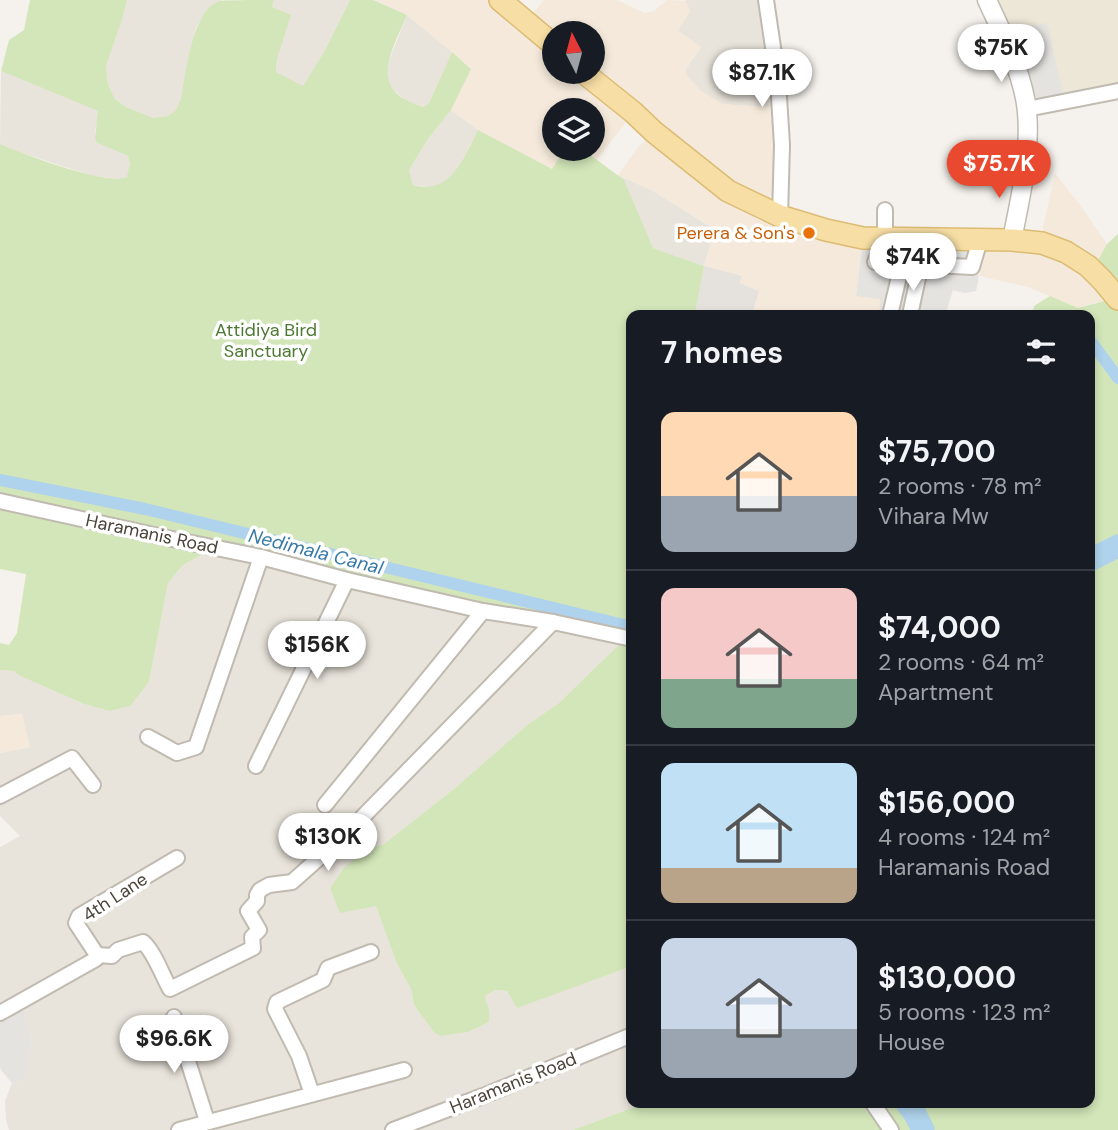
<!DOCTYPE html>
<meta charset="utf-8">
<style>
body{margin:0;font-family:"DM Sans",sans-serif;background:#242831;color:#f1f3f6;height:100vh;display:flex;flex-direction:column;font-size:26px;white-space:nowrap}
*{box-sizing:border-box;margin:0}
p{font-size:23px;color:#9ea1a6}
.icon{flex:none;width:38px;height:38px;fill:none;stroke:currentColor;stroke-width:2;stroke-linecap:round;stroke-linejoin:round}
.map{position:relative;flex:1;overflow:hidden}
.sheet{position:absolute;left:626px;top:310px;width:469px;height:798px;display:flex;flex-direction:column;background:#171b24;border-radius:14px;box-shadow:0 4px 10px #0003}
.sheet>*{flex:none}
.needle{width:46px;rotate:354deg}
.fabs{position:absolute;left:542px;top:21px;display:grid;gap:14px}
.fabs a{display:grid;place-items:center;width:63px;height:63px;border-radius:50%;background:#171b24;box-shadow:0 4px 10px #0003;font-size:35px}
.price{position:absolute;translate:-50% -60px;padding:0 16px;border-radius:24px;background:#fff;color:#222;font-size:23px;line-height:46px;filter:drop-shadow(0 2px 4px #0008)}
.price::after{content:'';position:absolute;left:50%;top:42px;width:21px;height:16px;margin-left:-10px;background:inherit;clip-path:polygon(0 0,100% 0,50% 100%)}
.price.current{background:#e94a2f;color:#fff}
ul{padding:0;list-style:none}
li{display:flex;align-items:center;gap:21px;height:175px;padding:0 35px}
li+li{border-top:2px solid #363941}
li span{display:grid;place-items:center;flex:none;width:196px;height:140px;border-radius:14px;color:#555}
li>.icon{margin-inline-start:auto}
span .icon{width:84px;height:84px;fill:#fffc;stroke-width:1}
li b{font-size:30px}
h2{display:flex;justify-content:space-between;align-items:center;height:84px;padding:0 35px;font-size:30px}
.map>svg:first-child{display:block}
</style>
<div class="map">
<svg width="1118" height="1130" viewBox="0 0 1118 1130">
<rect width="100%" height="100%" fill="#f5f2ed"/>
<g fill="#e9e4db">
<polygon points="127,0 224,0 216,2 204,14 196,28 181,99 176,110 168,116 153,119 126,107 115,99 108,84 106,66 122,20"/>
<polygon points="274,0 350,0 324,52 303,87 276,72 277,59 272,7"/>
<polygon points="685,0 766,0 780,108 722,104 701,91 692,82 687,76 685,70 701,47 678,31 683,21 686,1"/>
<polygon points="407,15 452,52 429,103 423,107 407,102 388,84 386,68"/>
<polygon points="1,71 99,111 95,132 97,143 128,156 130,162 128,176 123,179 109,178 90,175 13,150 0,144"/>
<polygon points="451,110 478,130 459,166 448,180 433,188 413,185 409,170 428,139"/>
<polygon points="618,175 653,191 715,229 704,266 653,248"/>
<polygon points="214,548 627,638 559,703 527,725 455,788 384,844 363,851 376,905 397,964 411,989 414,1005 489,1010 485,996 495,990 507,991 518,1007 632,966 632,1102 645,1103 573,1130 9,1130 6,1120 5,1101 12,1083 22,1080 28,1074 28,1057 32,1042 21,1002 0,1013 0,847 20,836 0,816 0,753 30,747 22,714 0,716 0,670 14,671 20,676 84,704 109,711 149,682 168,583 183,565"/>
</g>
<g fill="#f4e9da" fill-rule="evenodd">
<path d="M373 0H500L526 21 544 0H617L645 13 654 11 667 0 686 1 690 11 678 31 701 47 685 69 687 76 701 91 722 104 780 108V216L863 238 856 295 880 299 879 315H752L759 291 738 283 742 276 704 266 715 228 653 191 618 175 636 150 653 132 633 113 597 160 585 151 567 149H593V110H555V149H565L552 169 478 130 451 110 471 68 407 15ZM555 33H593V72H555Z"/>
<polygon points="1055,173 1080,205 1107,244 1092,271 1116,297 1078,308 1028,287 979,276 980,245 1040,242"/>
<polygon points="22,714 30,747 0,753 0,716"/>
</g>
<polygon fill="#e5e2de" points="704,266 742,276 739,283 759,291 752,315 695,315"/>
<polygon fill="#ede7d8" points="987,0 1118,0 1118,91 1065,102 1001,31"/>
<g fill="#d2e6b9">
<path d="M30 0H127L122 20 106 66 108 84 115 99 126 107 153 118 168 116 176 110 181 99C186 74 192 10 219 1 232 0 259 0 274 0L272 7 291 15 277 59 276 72 303 86 324 52 350 0H373L407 15C390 55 367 90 423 107L429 103 452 52 471 69 451 110 428 139 409 170 413 185C451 196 463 158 478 130L552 169 565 149 585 151 624 180 653 248 704 266 695 315H632V966L517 1008 507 991 495 990 485 996 489 1010V1022L468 1032 440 1036 434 1032 414 1005 411 989 397 964 376 906 340 913 330 888 344 868 363 851 384 844 455 788 527 725 559 703 626 638 214 548 183 565 168 583 149 682 130 706 109 711 84 704 20 676 14 671 0 670V643L9 645 17 633 26 574 0 569V144C23 154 107 186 127 177L130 163 128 156 97 143 95 138 98 111 1 71 9 40 24 30Z"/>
<polygon points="1118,234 1118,1130 573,1130 645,1103 1090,1102 1090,315 1032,315 1034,306 1050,296 1078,308 1116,298 1092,271 1107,244"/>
</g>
<g fill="#e4e3e0">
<polygon points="1047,23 1065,102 1027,109 1001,31"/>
<polygon points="863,238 980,240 978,283 976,291 965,293 953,290 945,315 879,315 880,299 856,296"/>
<polygon points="21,1001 32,1042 28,1057 28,1074 22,1080 12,1083 1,1070 0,1066 0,1013"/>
</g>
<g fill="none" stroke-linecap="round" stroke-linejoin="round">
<g stroke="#afd3ec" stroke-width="12">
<polyline points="1090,340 1118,378"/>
<polyline points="0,480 145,509 632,627"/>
</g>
<g stroke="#afd3ec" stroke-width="23">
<polyline points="1090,560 1118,546"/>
<polyline points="906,1102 915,1114 923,1130"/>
</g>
<defs>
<g id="minor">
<polyline points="766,0 778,81 782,145 780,216"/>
<polyline points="1027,109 1118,91"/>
<polyline points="885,210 885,239 875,262 972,267 980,240"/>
<polyline points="890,315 902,264"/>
<polyline points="910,315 921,264"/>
<polyline points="0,501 172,539 261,557 347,580 483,611 553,622 632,639"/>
<polyline points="148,737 177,753 196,747 261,557"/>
<polyline points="256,766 347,580"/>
<polyline points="0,796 72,758 93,785"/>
<polyline points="325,805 483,611"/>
<path d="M97 955 112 956 118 950 143 942C155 953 162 975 170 989L253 948 252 937 259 930 248 911 257 901V895L260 890 269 885 292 882 347 833 553 622"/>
<polyline points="0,1013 96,959 97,955 76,923 79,916 177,858"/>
<polyline points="174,1017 207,1121"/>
<polyline points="312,1094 299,1056 275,1009 277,1002 323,980 328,968 371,952"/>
<polyline points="872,1102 891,1130"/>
<polyline points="179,1130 404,1070"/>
<polyline points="393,1130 483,1096 632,1035"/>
</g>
<path id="tertiary" d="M987 0C1002 33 1024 75 1027 112 1031 155 1020 198 1012 240"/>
<g id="primary">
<polyline points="500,0 555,46"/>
<polyline points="583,72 633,112 654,132 728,191 780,216 826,230 863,238 1012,240 1042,243 1066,252 1088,266 1103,281 1118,299"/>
</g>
</defs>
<use href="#minor" stroke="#c0bab0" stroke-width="18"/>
<use href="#tertiary" stroke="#c0bab0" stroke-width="21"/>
<use href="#primary" stroke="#dcbc74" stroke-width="24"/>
<use href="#minor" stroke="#fff" stroke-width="14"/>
<use href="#tertiary" stroke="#fff" stroke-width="18"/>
<use href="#primary" stroke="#f7dea4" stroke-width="21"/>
</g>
<circle fill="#e8710a" stroke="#fff" stroke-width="2.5" cx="809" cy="233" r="7"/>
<g text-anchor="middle" stroke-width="7" stroke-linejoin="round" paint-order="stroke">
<g font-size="18" fill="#c56008" stroke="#fff" text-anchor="end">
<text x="795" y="239">Perera &amp; Son's</text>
</g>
<g font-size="18" fill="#4c7831" stroke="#fff">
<text x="266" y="336">Attidiya Bird<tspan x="266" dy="21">Sanctuary</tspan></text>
</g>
<g font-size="18" fill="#49433a" stroke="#fff">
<text transform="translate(152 534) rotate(12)" y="6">Haramanis Road</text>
<text transform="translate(115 897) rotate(-33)" y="6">4th Lane</text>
<text transform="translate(513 1083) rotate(-22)" y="6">Haramanis Road</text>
</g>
<g font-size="19" font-style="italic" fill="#3879a6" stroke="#fff">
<text transform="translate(316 551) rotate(14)" y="7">Nedimala Canal</text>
</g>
</g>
</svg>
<div class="fabs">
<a><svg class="needle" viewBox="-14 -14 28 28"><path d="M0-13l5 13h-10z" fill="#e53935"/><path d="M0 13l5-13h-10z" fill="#9ea1a6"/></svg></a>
<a><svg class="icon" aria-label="layers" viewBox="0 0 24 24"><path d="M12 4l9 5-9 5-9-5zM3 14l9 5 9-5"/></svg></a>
</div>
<b class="price" style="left:1001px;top:84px">$75K</b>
<b class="price" style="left:762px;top:109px">$87.1K</b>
<b class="price current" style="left:999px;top:200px">$75.7K</b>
<b class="price" style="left:913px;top:293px">$74K</b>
<b class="price" style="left:317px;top:681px">$156K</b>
<b class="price" style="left:328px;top:873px">$130K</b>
<b class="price" style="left:174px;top:1075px">$96.6K</b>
<section class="sheet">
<h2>7 homes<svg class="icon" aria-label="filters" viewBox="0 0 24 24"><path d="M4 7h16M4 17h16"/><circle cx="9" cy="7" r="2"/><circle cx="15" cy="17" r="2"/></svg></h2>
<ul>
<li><span style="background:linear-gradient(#ffd9b3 60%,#9aa5b1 0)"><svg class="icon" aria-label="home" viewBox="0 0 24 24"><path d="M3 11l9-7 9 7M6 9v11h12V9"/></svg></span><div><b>$75,700</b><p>2 rooms · 78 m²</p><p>Vihara Mw</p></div></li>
<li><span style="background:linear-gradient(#f6c9c9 65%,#7fa58c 0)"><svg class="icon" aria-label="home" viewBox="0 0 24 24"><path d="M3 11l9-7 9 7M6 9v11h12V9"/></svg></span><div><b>$74,000</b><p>2 rooms · 64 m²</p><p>Apartment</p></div></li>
<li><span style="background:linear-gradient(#bfe0f5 75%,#b9a48a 0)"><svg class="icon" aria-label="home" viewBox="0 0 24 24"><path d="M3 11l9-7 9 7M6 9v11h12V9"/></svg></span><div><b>$156,000</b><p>4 rooms · 124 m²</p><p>Haramanis Road</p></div></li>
<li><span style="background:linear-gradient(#c9d6e8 65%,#9aa5b1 0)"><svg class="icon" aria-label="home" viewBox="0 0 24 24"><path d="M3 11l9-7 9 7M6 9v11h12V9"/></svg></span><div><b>$130,000</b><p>5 rooms · 123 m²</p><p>House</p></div></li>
</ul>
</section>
</div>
